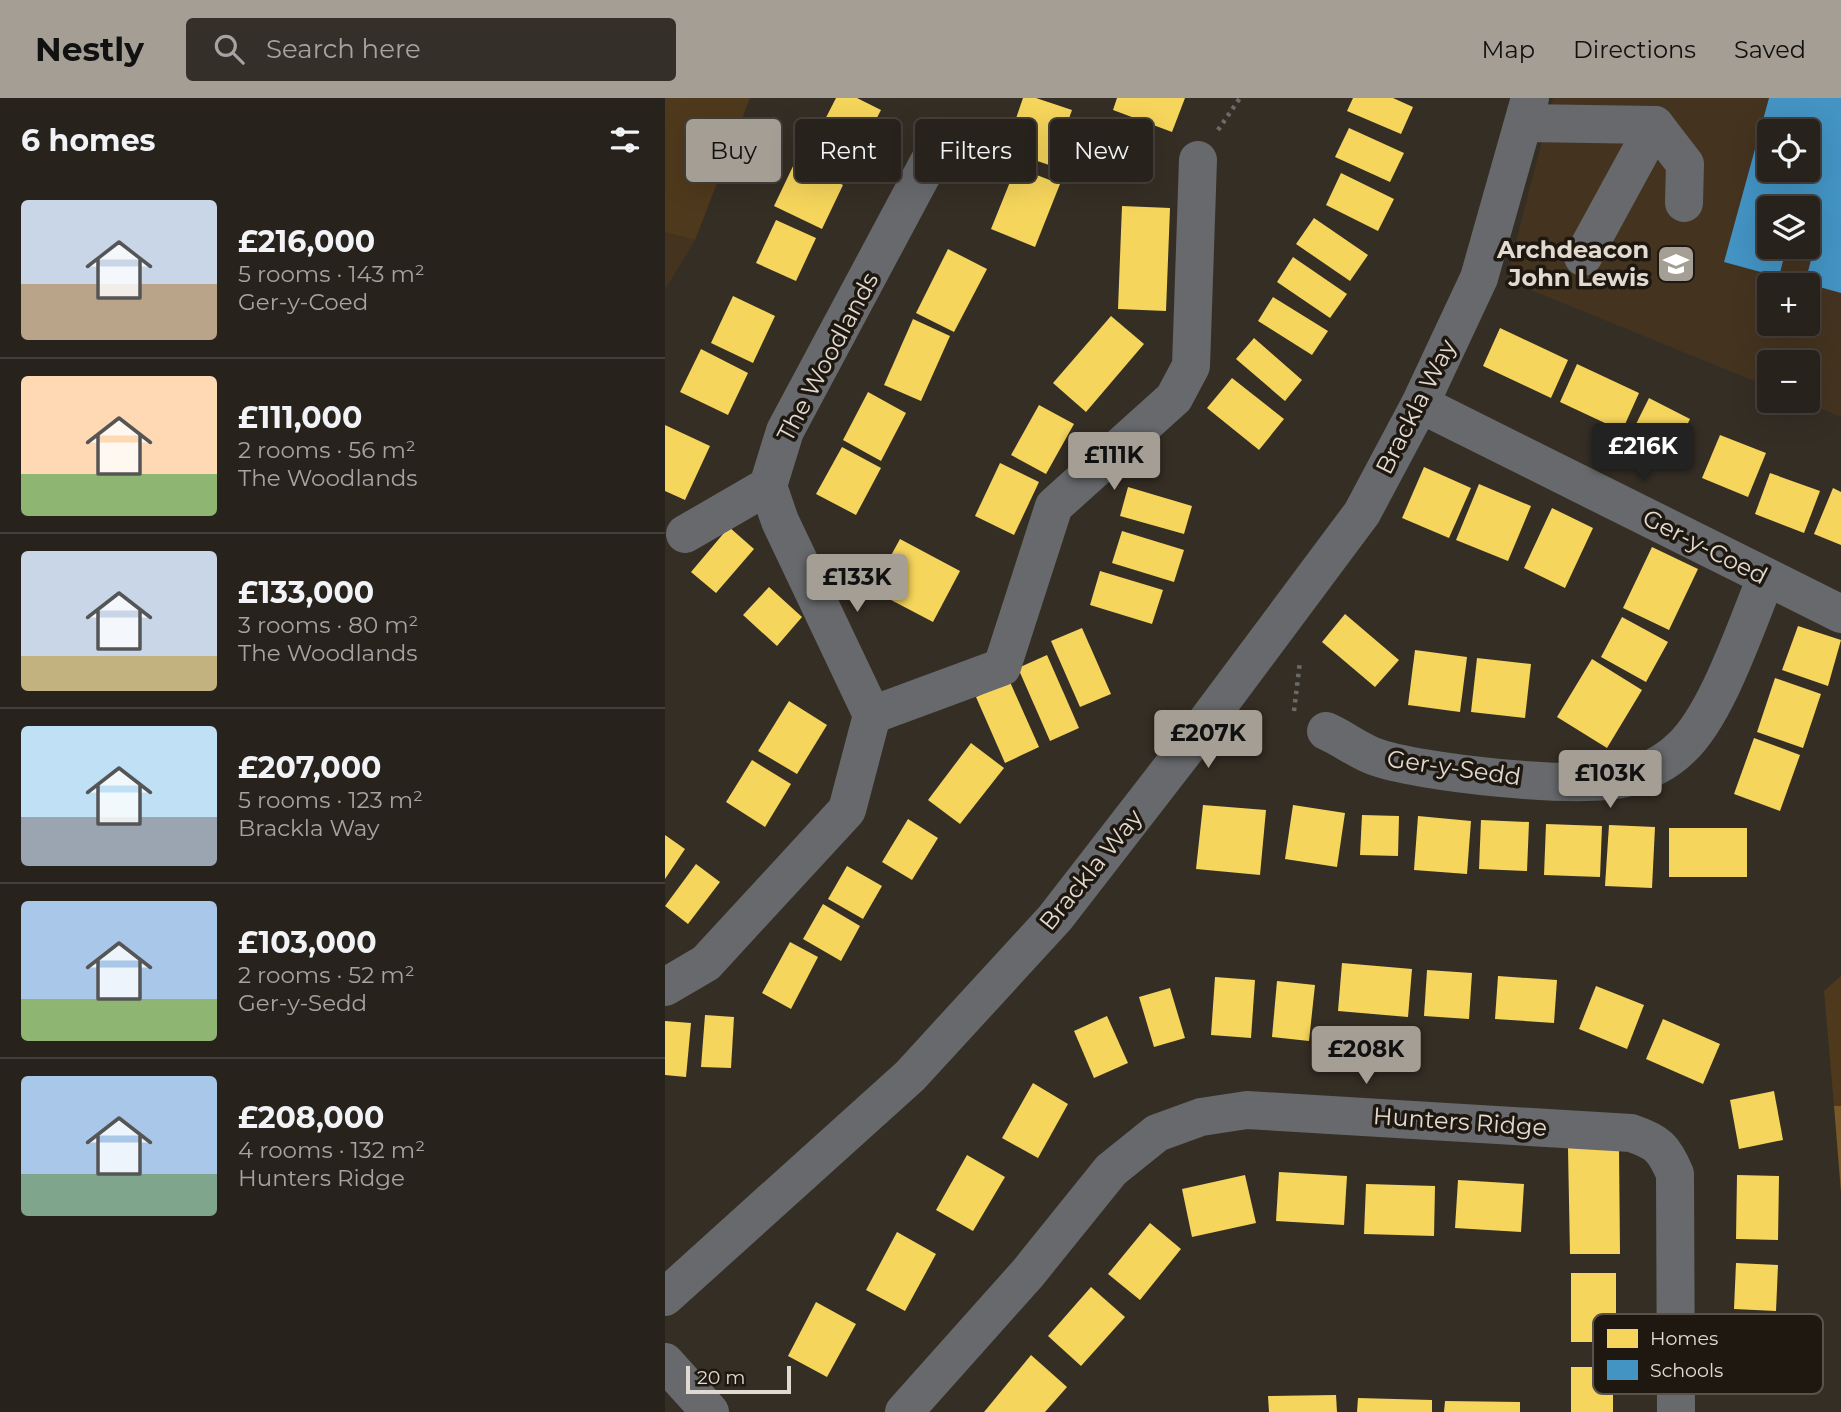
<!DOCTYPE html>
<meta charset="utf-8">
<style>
body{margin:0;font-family:Montserrat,sans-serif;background:#342f29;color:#f1f3f6;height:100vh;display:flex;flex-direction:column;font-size:26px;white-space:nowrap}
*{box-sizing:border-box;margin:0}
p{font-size:23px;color:#a5a4a3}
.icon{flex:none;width:38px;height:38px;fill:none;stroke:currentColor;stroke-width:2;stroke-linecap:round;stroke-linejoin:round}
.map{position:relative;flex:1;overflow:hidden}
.details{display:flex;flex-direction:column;background:#28221c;width:665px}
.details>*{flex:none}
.top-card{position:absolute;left:21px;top:21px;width:665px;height:63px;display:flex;gap:14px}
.controls{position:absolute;left:1092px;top:21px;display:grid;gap:14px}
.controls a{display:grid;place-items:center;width:63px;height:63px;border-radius:7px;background:#28221c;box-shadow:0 7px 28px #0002,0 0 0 2px #443f3b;font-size:35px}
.scale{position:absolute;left:21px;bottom:18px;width:105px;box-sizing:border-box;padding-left:7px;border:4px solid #e2dad0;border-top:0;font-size:19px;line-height:24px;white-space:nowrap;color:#e2dad0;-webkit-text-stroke:5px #1e1811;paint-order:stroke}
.price{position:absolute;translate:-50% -60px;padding:0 16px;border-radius:7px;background:#a59e94;color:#111;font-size:23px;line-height:46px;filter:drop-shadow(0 2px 4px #0008)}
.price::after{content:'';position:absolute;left:50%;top:42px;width:21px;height:16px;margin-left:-10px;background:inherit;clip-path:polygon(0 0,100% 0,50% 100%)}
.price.selected{background:#222;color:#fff}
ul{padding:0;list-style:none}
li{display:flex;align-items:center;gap:21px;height:175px;padding:0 21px}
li+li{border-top:2px solid #443f3b}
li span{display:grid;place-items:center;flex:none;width:196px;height:140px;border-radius:7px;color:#555}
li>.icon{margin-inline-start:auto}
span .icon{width:84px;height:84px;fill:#fffc;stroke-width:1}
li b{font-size:30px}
h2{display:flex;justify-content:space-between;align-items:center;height:84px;padding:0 21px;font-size:30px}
.tag{padding:0 24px;border-radius:7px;background:#28221c;box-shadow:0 7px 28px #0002,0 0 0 2px #443f3b;font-size:24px;line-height:63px}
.tag.selected{background:#a59e94;color:#111}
header{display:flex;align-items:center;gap:42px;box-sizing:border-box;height:98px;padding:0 35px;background:#a59e94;color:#111}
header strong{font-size:33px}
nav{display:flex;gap:38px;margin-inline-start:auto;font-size:24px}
.search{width:490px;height:63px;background:#342f29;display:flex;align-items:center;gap:18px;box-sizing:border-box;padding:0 24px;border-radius:7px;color:#a5a4a3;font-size:26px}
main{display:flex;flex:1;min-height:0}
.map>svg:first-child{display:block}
</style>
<header>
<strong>Nestly</strong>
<div class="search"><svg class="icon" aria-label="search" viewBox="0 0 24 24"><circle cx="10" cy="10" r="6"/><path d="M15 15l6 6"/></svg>Search here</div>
<nav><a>Map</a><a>Directions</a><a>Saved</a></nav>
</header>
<main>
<section class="details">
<h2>6 homes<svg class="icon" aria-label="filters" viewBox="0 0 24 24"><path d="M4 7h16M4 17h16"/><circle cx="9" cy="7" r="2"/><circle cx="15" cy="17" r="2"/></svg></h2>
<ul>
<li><span style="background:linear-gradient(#c9d6e8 60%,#b9a48a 0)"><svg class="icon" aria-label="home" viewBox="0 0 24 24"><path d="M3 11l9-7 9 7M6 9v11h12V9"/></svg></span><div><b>£216,000</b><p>5 rooms · 143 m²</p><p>Ger-y-Coed</p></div></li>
<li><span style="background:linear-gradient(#ffd9b3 70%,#8fb573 0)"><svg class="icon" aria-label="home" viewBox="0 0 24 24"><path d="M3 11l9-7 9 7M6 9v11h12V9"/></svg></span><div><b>£111,000</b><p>2 rooms · 56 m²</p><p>The Woodlands</p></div></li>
<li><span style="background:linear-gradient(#c9d6e8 75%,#c2b280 0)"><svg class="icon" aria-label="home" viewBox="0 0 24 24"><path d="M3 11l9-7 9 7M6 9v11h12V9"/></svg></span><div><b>£133,000</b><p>3 rooms · 80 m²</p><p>The Woodlands</p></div></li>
<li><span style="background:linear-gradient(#bfe0f5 65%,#9aa5b1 0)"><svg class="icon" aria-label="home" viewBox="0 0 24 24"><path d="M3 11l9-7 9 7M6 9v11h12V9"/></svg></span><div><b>£207,000</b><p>5 rooms · 123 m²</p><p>Brackla Way</p></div></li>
<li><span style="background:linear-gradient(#a9c7e8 70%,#8fb573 0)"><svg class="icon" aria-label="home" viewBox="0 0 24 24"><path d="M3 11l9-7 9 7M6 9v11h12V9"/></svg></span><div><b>£103,000</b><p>2 rooms · 52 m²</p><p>Ger-y-Sedd</p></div></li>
<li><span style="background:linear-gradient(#a9c7e8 70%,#7fa58c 0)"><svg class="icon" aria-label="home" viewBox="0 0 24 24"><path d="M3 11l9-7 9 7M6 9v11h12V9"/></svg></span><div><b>£208,000</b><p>4 rooms · 132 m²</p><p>Hunters Ridge</p></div></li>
</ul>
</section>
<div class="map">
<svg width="1176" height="1314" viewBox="0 0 1176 1314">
<rect width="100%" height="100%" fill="#352e25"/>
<g fill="#44331f" fill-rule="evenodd">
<path d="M888 0H1176V319L1137 303H1143V264H1104V289L841 182ZM1104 33H1143V72H1104ZM1104 110H1143V149H1104ZM1104 187H1143V226H1104Z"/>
<polygon points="0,134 30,142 0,192"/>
</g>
<g fill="#4f391c">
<polygon points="0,0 85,0 30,142 0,134"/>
<polygon points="1176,878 1176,1008 1169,1008 1159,893"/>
</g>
<polygon fill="#7a5726" points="1169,1008 1176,1008 1176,1094"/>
<g fill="#f6d55c">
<polygon points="171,0 192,0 216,12 190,62 150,41"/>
<polygon points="358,0 371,0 407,12 387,68 340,52"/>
<polygon points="452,0 520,0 507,34 448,12"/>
<polygon points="688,0 728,0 748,9 736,36 682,13"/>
<polygon points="684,30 739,55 725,84 670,59"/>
<polygon points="130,64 178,87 157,131 109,108"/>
<polygon points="351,69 395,86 370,149 326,131"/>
<polygon points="676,75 729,101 713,133 661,107"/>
<polygon points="457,108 505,110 501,213 453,211"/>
<polygon points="649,120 703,157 685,183 631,146"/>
<polygon points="111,122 151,140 131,183 91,165"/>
<polygon points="283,151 322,171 289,234 251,215"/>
<polygon points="628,159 682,196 665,220 612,184"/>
<polygon points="68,198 110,218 88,265 46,245"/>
<polygon points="608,199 663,233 647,257 593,223"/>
<polygon points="446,218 479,246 421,314 388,285"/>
<polygon points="248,221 285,238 256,303 219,287"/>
<polygon points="835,230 903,262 886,300 818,268"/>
<polygon points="589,240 637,282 620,303 571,261"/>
<polygon points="36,251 83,275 63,317 15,294"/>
<polygon points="912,266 974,295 957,333 895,304"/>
<polygon points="567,280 619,321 594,352 542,310"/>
<polygon points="203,294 241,315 216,363 178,342"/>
<polygon points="984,300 1025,321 1005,361 964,340"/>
<polygon points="374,307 409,326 381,376 346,357"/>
<polygon points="0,327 45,348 20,402 0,393"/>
<polygon points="1055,337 1101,355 1083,399 1037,380"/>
<polygon points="177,349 216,370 191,417 151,396"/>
<polygon points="335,365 374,384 349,437 310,418"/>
<polygon points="759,369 806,390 784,440 737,420"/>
<polygon points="1105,375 1155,393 1139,435 1090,416"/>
<polygon points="814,386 866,408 843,463 791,442"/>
<polygon points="463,389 527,408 519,436 455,418"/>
<polygon points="1168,390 1176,394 1176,447 1149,436"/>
<polygon points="887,410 928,430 900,490 859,470"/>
<polygon points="64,429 89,451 51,495 26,474"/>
<polygon points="457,433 519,452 509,484 447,465"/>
<polygon points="235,441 295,473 268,524 207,492"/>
<polygon points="987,449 1033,471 1004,532 958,510"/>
<polygon points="435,473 498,492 487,526 425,507"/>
<polygon points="104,489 137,519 112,548 78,517"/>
<polygon points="680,516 734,562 710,589 657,544"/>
<polygon points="957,519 1003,544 981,584 936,559"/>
<polygon points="1133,528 1176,542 1163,588 1117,572"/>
<polygon points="417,530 446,596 415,609 386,543"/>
<polygon points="750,552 802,559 795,614 743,607"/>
<polygon points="382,557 414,630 385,643 353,570"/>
<polygon points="812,560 866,566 860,620 806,614"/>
<polygon points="927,561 977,592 942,650 892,619"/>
<polygon points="1110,580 1156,596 1138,650 1092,634"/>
<polygon points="345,584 374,649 340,665 311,599"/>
<polygon points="124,603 162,627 132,676 93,653"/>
<polygon points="1089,640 1135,657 1115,713 1069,696"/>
<polygon points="306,645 339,670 295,726 263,702"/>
<polygon points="87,662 126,686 100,729 61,704"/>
<polygon points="538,707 601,712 595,777 531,771"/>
<polygon points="628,707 680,715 672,769 620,761"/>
<polygon points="697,717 734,718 733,758 695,757"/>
<polygon points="753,718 806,723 802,776 749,772"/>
<polygon points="243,721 273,740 247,782 217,764"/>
<polygon points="816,722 864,724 862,773 814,771"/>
<polygon points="881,726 937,728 935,779 879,777"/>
<polygon points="944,727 990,729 987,790 940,788"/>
<rect x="1004" y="730" width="78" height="49"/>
<polygon points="0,737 20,751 0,781"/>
<polygon points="31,766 55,784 23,826 0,808"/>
<polygon points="182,768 217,788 198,821 163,801"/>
<polygon points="158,806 195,828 176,863 138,841"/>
<polygon points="125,844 153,859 126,911 97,895"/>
<polygon points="677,865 747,871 743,919 673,913"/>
<polygon points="762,872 807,875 804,921 759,918"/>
<polygon points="833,878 892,882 889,925 830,921"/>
<polygon points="550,879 590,882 586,940 546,937"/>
<polygon points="612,883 650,887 644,943 607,939"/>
<polygon points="931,888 979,907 962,951 914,931"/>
<polygon points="505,890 520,940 489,949 474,899"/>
<polygon points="40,917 69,919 66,970 36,969"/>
<polygon points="442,918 463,965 429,980 409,933"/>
<polygon points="998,921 1055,946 1038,986 981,961"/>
<polygon points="0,923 26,925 21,979 0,977"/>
<polygon points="368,985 403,1006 373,1060 337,1040"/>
<polygon points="1109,993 1118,1042 1074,1051 1065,1002"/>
<polygon points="903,1050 954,1050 955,1156 905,1156"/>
<polygon points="302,1057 340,1079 308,1133 271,1112"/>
<polygon points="614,1074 682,1078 679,1127 611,1123"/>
<polygon points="580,1077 591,1125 527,1139 517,1091"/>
<polygon points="1072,1077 1114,1078 1113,1142 1071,1141"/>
<polygon points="793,1082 859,1086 856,1134 790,1130"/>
<polygon points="701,1086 770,1088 769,1138 699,1136"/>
<polygon points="485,1125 516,1151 475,1202 443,1176"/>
<polygon points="232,1134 271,1156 240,1213 201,1192"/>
<polygon points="1071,1165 1113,1167 1111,1213 1069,1211"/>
<rect x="906" y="1175" width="45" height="69"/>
<polygon points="426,1189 460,1219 416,1268 383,1238"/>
<polygon points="151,1204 191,1226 162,1279 123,1258"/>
<polygon points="1064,1236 1107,1238 1105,1297 1061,1295"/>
<polygon points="366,1257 402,1289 380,1314 319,1314"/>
<rect x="906" y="1269" width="42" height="45"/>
<polygon points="671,1297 672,1314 604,1314 603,1298"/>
<polygon points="693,1300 767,1302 767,1314 692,1314"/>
<polygon points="780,1303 855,1304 855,1314 779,1314"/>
</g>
<path fill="#4393c3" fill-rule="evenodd" d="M1104 0H1176V195L1140 185 1146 162 1120 155 1114 179 1059 164ZM1104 33H1143V72H1104ZM1104 110H1143V149H1104Z"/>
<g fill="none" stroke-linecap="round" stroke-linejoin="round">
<g stroke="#6b6a6a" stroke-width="4.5" stroke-dasharray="3.5 5" stroke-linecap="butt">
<polyline points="553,32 575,0"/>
<polyline points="629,613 635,563"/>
</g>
<g stroke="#67696c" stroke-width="38">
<polyline points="859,25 990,27 1020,66 1019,105"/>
<polyline points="918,159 990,27"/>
<polyline points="755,306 1176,516"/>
<polyline points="20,436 103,388"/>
<polyline points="207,617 337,569 389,408 509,300 526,268 533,62"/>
<path d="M661 633C677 640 691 651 708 658 752 675 916 692 961 680 982 674 1000 666 1016 650 1052 617 1081 528 1101 480"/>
<polyline points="0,889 41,865 182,712 207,617 115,423 103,388 120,333 267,58"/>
<polyline points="0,1199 245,978 390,820 524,647 697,415 755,306 814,180 865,0"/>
<polyline points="0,1264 45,1314"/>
<path d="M239 1314 363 1175 446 1072 492 1035 536 1019 582 1012 966 1035C993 1044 999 1050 1010 1076L1011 1314"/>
</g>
</g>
<defs>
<symbol id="school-square" viewBox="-11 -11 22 22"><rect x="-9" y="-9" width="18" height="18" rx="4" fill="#a59e94" stroke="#1e1811"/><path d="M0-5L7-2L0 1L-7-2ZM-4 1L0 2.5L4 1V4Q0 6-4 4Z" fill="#fff"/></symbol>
</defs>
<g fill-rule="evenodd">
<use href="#school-square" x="989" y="144" width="44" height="44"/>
</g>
<g text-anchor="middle" stroke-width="7" stroke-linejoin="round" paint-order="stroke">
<g font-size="24" font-weight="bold" fill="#e2dad0" stroke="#1e1811" text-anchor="end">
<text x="984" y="160">Archdeacon<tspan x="984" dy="28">John Lewis</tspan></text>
</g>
<g font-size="24" fill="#e2dad0" stroke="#1e1811">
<text transform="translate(163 259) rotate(-62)" y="8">The Woodlands</text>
<text transform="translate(751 309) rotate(-63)" y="8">Brackla Way</text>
<text transform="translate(1040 449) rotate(27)" y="8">Ger-y-Coed</text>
<text transform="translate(789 670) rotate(8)" y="8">Ger-y-Sedd</text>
<text transform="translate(426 772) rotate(-51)" y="8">Brackla Way</text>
<text transform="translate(795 1024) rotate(4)" y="8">Hunters Ridge</text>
</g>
</g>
<rect x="928" y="1216" width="230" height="80" rx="10" fill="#1e1811" stroke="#59524a" stroke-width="2"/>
<rect x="942" y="1231" width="31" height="19" fill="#f6d55c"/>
<rect x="942" y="1262" width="31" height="20" fill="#4393c3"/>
<g font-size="19" fill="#e2dad0">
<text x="985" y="1247">Homes</text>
<text x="985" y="1279">Schools</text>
</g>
</svg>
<div class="controls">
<a><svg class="icon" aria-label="locate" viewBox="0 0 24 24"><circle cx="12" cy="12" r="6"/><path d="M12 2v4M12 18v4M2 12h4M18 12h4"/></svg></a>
<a><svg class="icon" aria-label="layers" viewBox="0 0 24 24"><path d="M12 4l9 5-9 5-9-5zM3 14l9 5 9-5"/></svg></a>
<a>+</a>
<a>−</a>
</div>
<div class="scale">20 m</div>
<b class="price selected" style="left:978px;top:385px">£216K</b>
<b class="price" style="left:449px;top:394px">£111K</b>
<b class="price" style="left:192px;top:516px">£133K</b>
<b class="price" style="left:543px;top:672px">£207K</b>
<b class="price" style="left:945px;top:712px">£103K</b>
<b class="price" style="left:701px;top:988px">£208K</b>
<div class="top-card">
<a class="tag selected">Buy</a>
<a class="tag">Rent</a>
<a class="tag">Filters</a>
<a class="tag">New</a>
</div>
</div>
</main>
